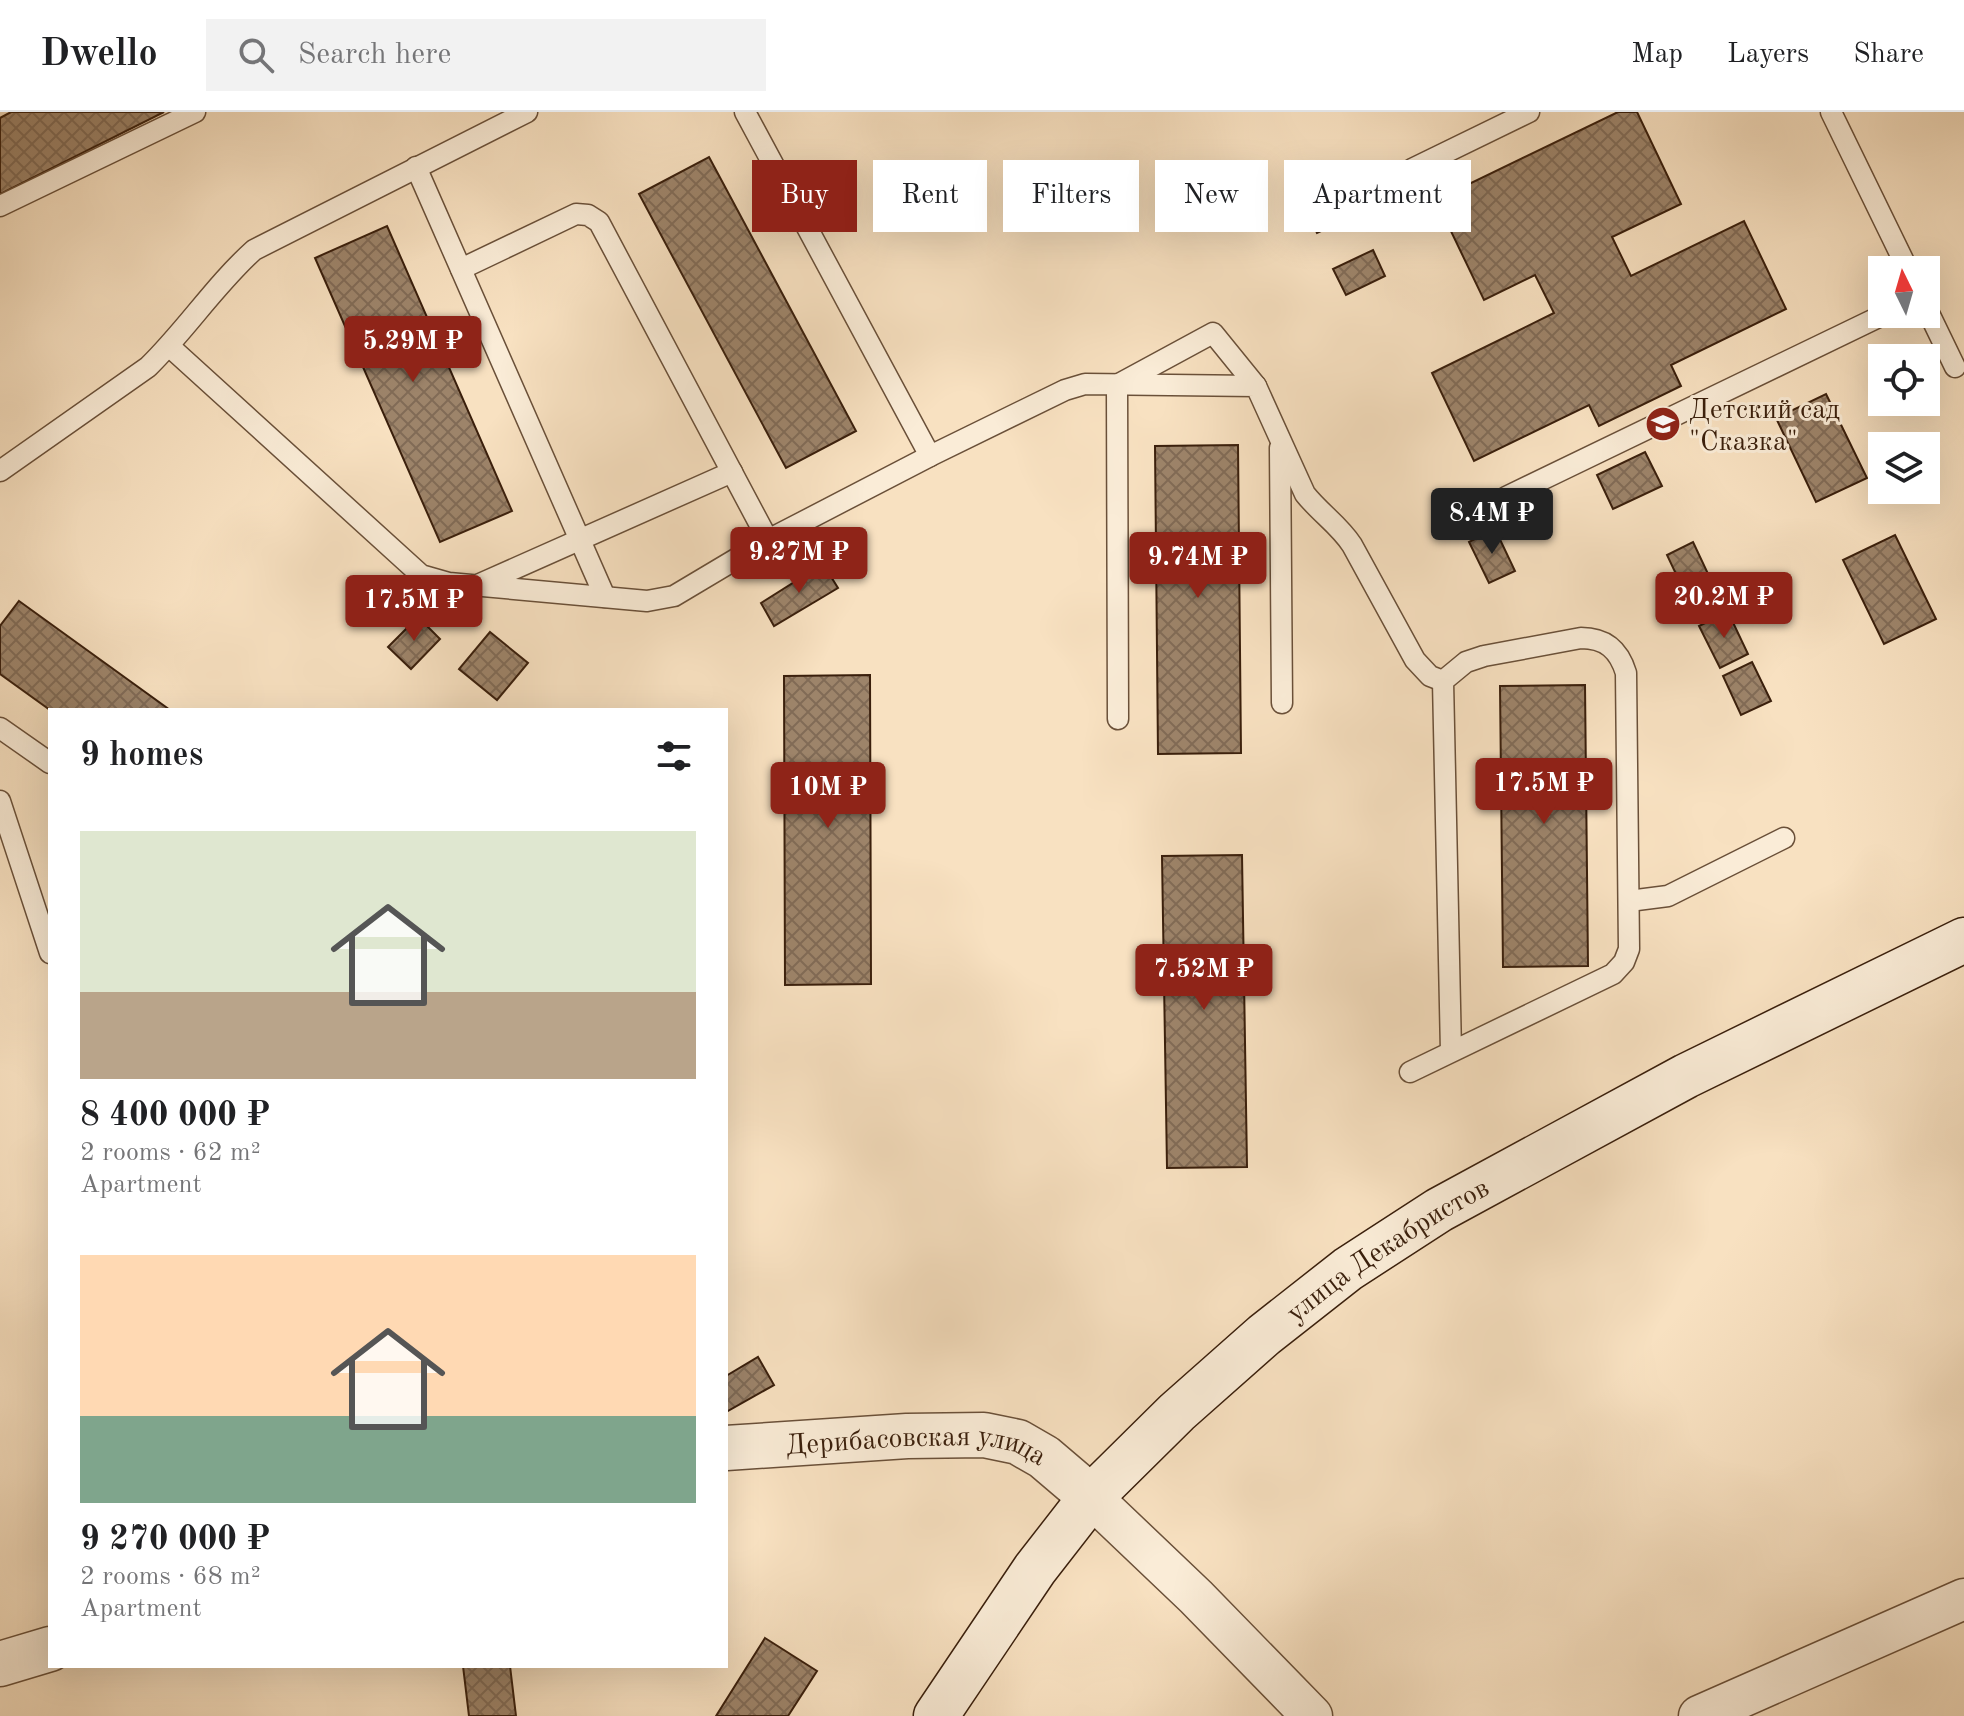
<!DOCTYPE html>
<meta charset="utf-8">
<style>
body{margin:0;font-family:"Old Standard TT",serif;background:#f2f2f2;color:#202124;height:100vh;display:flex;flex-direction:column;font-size:30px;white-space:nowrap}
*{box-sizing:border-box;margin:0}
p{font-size:26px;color:#757577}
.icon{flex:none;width:44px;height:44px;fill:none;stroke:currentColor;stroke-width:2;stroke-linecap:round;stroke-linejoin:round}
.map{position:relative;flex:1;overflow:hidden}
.sheet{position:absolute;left:48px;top:596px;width:680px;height:960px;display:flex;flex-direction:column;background:#fff;border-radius:0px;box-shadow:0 8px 32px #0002}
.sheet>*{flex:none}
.banner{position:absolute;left:752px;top:48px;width:760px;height:72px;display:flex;gap:16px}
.needle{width:52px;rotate:355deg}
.tools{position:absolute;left:1868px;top:144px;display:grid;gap:16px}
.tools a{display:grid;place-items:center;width:72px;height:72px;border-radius:0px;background:#fff;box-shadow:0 8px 32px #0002;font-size:40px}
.price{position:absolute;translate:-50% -68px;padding:0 18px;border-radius:8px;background:#8f2418;color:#fff;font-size:26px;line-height:52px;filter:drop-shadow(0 2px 4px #0008)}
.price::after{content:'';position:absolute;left:50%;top:48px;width:24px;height:18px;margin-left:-12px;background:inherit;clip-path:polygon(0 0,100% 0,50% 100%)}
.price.active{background:#222;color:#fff}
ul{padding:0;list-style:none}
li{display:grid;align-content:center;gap:16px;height:424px;padding:0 32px}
li span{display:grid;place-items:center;height:248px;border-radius:0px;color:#555}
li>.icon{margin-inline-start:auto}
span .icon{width:144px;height:144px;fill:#fffc;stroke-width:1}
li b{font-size:34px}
h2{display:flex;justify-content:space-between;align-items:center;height:96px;padding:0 32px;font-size:34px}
.tag{padding:0 28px;border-radius:0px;background:#fff;box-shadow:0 8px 32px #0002;font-size:28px;line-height:72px}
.tag.active{background:#8f2418;color:#fff}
header{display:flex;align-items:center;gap:48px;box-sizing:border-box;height:112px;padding:0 40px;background:#fff;border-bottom:2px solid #e0e0e0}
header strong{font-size:38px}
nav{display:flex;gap:44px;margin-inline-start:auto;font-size:28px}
.search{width:560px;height:72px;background:#f2f2f2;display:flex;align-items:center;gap:20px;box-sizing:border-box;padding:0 28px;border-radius:0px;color:#757577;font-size:30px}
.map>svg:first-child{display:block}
</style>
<header>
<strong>Dwello</strong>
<div class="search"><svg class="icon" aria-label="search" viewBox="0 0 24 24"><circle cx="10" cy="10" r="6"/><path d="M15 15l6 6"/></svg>Search here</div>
<nav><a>Map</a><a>Layers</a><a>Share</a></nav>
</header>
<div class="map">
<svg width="1964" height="1604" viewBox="0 0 1964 1604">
<defs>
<pattern id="building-cross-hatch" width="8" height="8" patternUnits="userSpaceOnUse" patternTransform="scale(2)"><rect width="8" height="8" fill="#9d846a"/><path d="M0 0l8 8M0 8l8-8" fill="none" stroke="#816b56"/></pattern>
</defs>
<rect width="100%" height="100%" fill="#f8e1c1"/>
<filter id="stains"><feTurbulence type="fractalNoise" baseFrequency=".0025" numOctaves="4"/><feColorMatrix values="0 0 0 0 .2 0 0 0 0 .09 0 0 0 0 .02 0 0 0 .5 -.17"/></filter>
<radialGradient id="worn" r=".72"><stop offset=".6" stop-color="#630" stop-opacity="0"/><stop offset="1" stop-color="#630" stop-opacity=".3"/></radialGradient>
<g fill="url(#building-cross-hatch)" stroke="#3a1f0c" stroke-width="2">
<polygon points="11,0 164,0 0,82 0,6"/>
<polygon points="1618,0 1637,0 1681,92 1612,125 1631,164 1744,109 1786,197 1671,253 1681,274 1599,314 1589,293 1474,349 1432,261 1554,201 1535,163 1484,188 1436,88"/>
<polygon points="709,45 856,319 786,356 639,82"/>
<polygon points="1343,75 1356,103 1317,121 1304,94"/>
<polygon points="387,114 512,399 440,430 315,146"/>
<polygon points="1373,138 1385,164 1346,183 1333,157"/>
<polygon points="1826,282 1867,366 1816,390 1776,306"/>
<polygon points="1238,333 1241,641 1158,642 1155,334"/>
<polygon points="1645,340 1662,374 1613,397 1597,363"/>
<polygon points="1495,417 1515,459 1489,471 1469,430"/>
<polygon points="1895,423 1936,507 1884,532 1843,448"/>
<polygon points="1693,430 1710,466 1684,479 1667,443"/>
<polygon points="823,452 838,476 774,514 761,491"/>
<polygon points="19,489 170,598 50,598 0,562 0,514"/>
<polygon points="1728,500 1748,542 1720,556 1699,514"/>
<polygon points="418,505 440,527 411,557 388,535"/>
<polygon points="490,520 528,551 497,588 459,557"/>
<polygon points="1752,550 1771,589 1741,603 1723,564"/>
<polygon points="870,563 871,872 785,873 784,564"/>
<polygon points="1585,573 1588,854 1503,855 1500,574"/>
<polygon points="1242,743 1247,1055 1167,1056 1162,744"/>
<polygon points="758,1245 774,1273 726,1300 726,1264"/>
<polygon points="765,1526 817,1559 788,1604 716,1604"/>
<polygon points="463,1554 510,1554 516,1604 469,1604"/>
</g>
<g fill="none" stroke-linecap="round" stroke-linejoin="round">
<defs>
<g id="service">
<polyline points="1831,0 1908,158"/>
<polyline points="416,55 605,485"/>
<polyline points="1412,57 1529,0"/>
<polyline points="0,94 195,0"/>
<polyline points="461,157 576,102 588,103 599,110 768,428"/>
<polyline points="1926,195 1955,255"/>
<polyline points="169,234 421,463 449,471 647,489 674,484 768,428 930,344 745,0"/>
<polyline points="1280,336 1282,591"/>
<path d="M930 344 1065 278 1085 272 1256 274 1305 382C1320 401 1339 413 1352 433L1415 548 1430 564 1443 569"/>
<path d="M0 359 148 255C186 218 215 173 254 138L527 0"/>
<polyline points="1506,385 1885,202"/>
<polyline points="480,472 732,360"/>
<polyline points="1118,607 1117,273 1213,221 1256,274"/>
<polyline points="0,616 50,651"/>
<polyline points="0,689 50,841"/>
<polyline points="1629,789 1668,784 1784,726"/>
<path d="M1410 960 1613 862 1624 850 1629 837 1626 561C1619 538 1606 526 1581 526L1484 544 1466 550 1443 569 1451 940"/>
</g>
<g id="minor">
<polyline points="1091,1385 1196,1485 1312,1604"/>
<polyline points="1699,1604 1964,1487"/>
</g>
<g id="tertiary">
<path id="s1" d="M726 1336 907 1324 984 1323 1018 1330 1044 1345 1091 1385"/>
<polyline points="0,1552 50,1537"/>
</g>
<g id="secondary">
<path id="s2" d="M936 1604 1035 1457 1091 1385 1177 1300 1264 1223 1348 1157 1439 1098 1686 964 1964 828"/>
</g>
</defs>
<use href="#service" stroke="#6a5039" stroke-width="23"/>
<use href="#minor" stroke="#6a5039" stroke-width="43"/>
<use href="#tertiary" stroke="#6a5039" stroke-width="47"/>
<use href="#secondary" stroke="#3a1f0c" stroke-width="47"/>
<use href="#service" stroke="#faecd7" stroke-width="20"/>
<use href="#minor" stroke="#faecd7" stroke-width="40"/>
<use href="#tertiary" stroke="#faecd7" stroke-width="44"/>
<use href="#secondary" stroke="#faecd7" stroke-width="44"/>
</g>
<defs>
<symbol id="school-disc" viewBox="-11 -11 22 22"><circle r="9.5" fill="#8f2418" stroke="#faecd7"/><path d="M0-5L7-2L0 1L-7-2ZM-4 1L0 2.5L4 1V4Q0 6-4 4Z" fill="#fff"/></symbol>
</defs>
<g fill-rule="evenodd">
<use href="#school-disc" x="1643" y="292" width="40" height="40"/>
</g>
<g text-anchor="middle" stroke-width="6" stroke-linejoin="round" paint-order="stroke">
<g font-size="28" fill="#3a1f0c" stroke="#faecd7" text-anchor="start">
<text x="1689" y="306">Детский сад<tspan x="1689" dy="32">"Сказка"</tspan></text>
</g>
<g font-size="28" fill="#3a1f0c" stroke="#faecd7">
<text dy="10" stroke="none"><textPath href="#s2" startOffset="656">улица Декабристов</textPath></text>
<text dy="10" stroke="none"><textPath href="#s1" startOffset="192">Дерибасовская улица</textPath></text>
</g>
</g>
<rect width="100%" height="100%" filter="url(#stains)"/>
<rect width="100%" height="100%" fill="url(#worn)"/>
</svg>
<div class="tools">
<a><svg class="needle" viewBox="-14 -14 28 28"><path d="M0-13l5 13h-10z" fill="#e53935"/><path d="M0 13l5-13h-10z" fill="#757577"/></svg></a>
<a><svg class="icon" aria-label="locate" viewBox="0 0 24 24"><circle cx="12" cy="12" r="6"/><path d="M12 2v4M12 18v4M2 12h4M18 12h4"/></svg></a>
<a><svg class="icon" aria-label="layers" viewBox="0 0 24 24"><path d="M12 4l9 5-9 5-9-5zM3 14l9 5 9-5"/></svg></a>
</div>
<b class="price" style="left:413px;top:272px">5.29M ₽</b>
<b class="price active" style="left:1492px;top:444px">8.4M ₽</b>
<b class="price" style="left:799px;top:483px">9.27M ₽</b>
<b class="price" style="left:1198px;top:488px">9.74M ₽</b>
<b class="price" style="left:1724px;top:528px">20.2M ₽</b>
<b class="price" style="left:414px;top:531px">17.5M ₽</b>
<b class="price" style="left:1544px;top:714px">17.5M ₽</b>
<b class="price" style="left:828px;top:718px">10M ₽</b>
<b class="price" style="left:1204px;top:900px">7.52M ₽</b>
<div class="banner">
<a class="tag active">Buy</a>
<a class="tag">Rent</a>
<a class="tag">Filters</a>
<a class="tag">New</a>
<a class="tag">Apartment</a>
</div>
<section class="sheet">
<h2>9 homes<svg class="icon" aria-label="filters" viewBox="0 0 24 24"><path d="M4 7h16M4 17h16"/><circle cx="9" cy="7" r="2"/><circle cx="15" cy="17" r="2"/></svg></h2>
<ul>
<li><span style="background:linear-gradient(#dfe7d0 65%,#b9a48a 0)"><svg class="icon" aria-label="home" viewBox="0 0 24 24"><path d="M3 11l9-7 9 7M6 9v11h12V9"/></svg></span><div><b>8 400 000 ₽</b><p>2 rooms · 62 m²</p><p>Apartment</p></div></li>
<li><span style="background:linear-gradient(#ffd9b3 65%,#7fa58c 0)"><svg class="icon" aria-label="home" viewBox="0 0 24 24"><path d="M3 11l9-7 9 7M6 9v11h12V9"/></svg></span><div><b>9 270 000 ₽</b><p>2 rooms · 68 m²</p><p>Apartment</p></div></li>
</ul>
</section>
</div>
